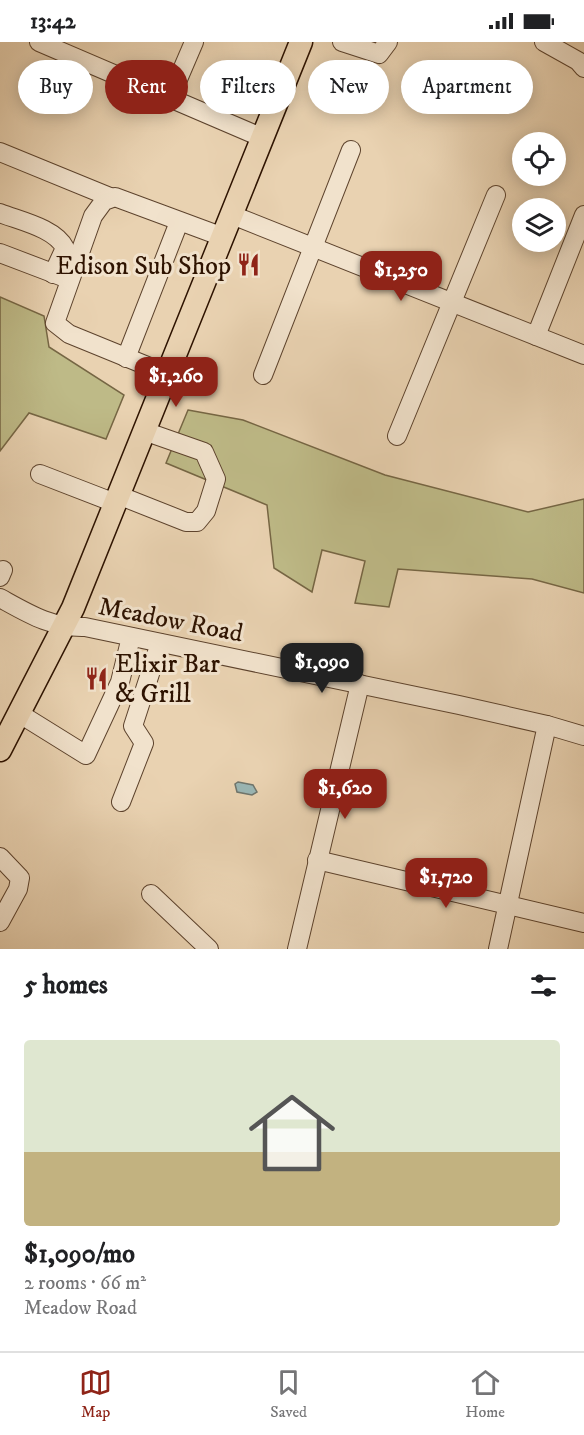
<!DOCTYPE html>
<meta charset="utf-8">
<style>
body{margin:0;font-family:"IM FELL DW Pica",serif;background:#f2f2f2;color:#202124;height:100vh;display:flex;flex-direction:column;font-size:22px;white-space:nowrap}
*{box-sizing:border-box;margin:0}
p{font-size:20px;color:#757577}
.icon{flex:none;width:33px;height:33px;fill:none;stroke:currentColor;stroke-width:2;stroke-linecap:round;stroke-linejoin:round}
.map{position:relative;height:907px;overflow:hidden}
.side{display:flex;flex-direction:column;background:#fff;flex:1}
.side>*{flex:none}
.hud{position:absolute;left:18px;top:18px;width:549px;height:54px;display:flex;gap:12px}
.tools{position:absolute;left:512px;top:90px;display:grid;gap:12px}
.tools a{display:grid;place-items:center;width:54px;height:54px;border-radius:50%;background:#fff;box-shadow:0 3px 15px #0003;font-size:30px}
.price{position:absolute;translate:-50% -51px;padding:0 14px;border-radius:12px;background:#8f2418;color:#fff;font-size:20px;line-height:39px;filter:drop-shadow(0 2px 3px #0008)}
.price::after{content:'';position:absolute;left:50%;top:36px;width:18px;height:14px;margin-left:-9px;background:inherit;clip-path:polygon(0 0,100% 0,50% 100%)}
.price.active{background:#222;color:#fff}
ul{padding:0;list-style:none}
li{display:grid;align-content:center;gap:12px;height:318px;padding:0 24px}
li span{display:grid;place-items:center;height:186px;border-radius:6px;color:#555}
li>.icon{margin-inline-start:auto}
span .icon{width:108px;height:108px;fill:#fffc;stroke-width:1}
li b{font-size:26px}
h2{display:flex;justify-content:space-between;align-items:center;height:72px;padding:0 24px;font-size:26px}
.chip{padding:0 21px;border-radius:27px;background:#fff;box-shadow:0 3px 15px #0003;font-size:21px;line-height:54px}
.chip.active{background:#8f2418;color:#fff}
.status{display:flex;justify-content:space-between;align-items:center;height:42px;padding:0 30px;background:#fff;direction:ltr}
.status svg{height:16px;fill:currentColor}
.dock{display:flex;justify-content:space-around;align-items:center;height:84px;border-top:2px solid #e0e0e0;background:#fff;font-size:16px;color:#757577}
.dock a{display:grid;justify-items:center;gap:3px}
.dock .active{color:#8f2418}
.map>svg:first-child{display:block}
</style>
<div class="status"><b>13:42</b><svg viewBox="0 0 49 12"><path d="M0 12V9h3v3zM5 12V6h3v6zM10 12V3h3v9zM15 12V0h3v12zM26 1h20v11H26zM47 4h2v5h-2z"/></svg></div>
<div class="map">
<svg width="584" height="907" viewBox="0 0 584 907">
<rect width="100%" height="100%" fill="#e9d2b1"/>
<filter id="stains"><feTurbulence type="fractalNoise" baseFrequency=".00333" numOctaves="4"/><feColorMatrix values="0 0 0 0 .2 0 0 0 0 .09 0 0 0 0 .02 0 0 0 .5 -.17"/></filter>
<radialGradient id="worn" r=".72"><stop offset=".6" stop-color="#630" stop-opacity="0"/><stop offset="1" stop-color="#630" stop-opacity=".3"/></radialGradient>
<g fill="#beba87" stroke="#766644" stroke-width="1.5">
<polygon points="0,255 44,274 49,305 124,353 106,397 29,371 0,409"/>
<polygon points="188,368 243,378 385,433 528,470 584,457 584,551 532,537 398,527 389,565 355,561 365,519 322,508 312,550 274,526 267,463 166,421"/>
</g>
<polygon fill="#9ab6b4" stroke="#6f756c" stroke-width="1.5" points="238,740 253,743 257,750 252,753 237,750 235,742"/>
<g fill="none" stroke-linecap="round" stroke-linejoin="round">
<defs>
<g id="minor">
<polyline points="39,0 263,96"/>
<polyline points="342,0 379,12 388,0"/>
<polyline points="544,0 578,19 584,26"/>
<polyline points="170,56 194,0"/>
<polyline points="0,110 110,155"/>
<path d="M0 171C20 179 55 186 65 206L53 232"/>
<polyline points="232,173 584,313"/>
<polyline points="0,211 63,235"/>
<polyline points="536,294 584,173"/>
<polyline points="126,316 179,180"/>
<polyline points="167,332 69,292 55,281 93,174 104,159 115,155 223,195"/>
<polyline points="263,333 351,108"/>
<polyline points="397,394 496,153"/>
<polyline points="40,432 115,461"/>
<polyline points="118,453 186,480 197,480 206,469 216,437 204,410 144,389"/>
<polyline points="0,535 3,528"/>
<path d="M0 556C29 572 51 586 85 585L459 663 547 683 584 694"/>
<polyline points="20,672 86,713 120,640 131,595"/>
<polyline points="121,760 144,701 133,684 160,601"/>
<polyline points="0,815 20,836 18,847 0,880"/>
<polyline points="317,818 584,881"/>
<polyline points="151,852 209,907"/>
<polyline points="297,907 360,642"/>
<polyline points="498,907 547,683"/>
</g>
<polyline id="major" points="0,708 73,566 301,0"/>
</defs>
<use href="#minor" stroke="#5d432d" stroke-width="20"/>
<use href="#major" stroke="#2e1301" stroke-width="25"/>
<use href="#minor" stroke="#f1e2cc" stroke-width="18"/>
<use href="#major" stroke="#e9d2b1" stroke-width="22"/>
</g>
<defs>
<symbol id="restaurant-bare" viewBox="-9 -9 18 18"><path d="M-5-6h1v4h1v-4h1v4h1v-4h1v5L-1.5 .5V6h-2V.5L-5-1ZM5-6V6H3V1.5H1.5Q1.5-4 5-6Z" fill="#8f2418" stroke="#f1e2cc" stroke-width="2.5" paint-order="stroke"/></symbol>
</defs>
<g fill-rule="evenodd">
<use href="#restaurant-bare" x="232" y="206" width="33" height="33"/>
<use href="#restaurant-bare" x="80" y="620" width="33" height="33"/>
</g>
<g text-anchor="middle" stroke-width="6" stroke-linejoin="round" paint-order="stroke">
<g font-size="26" fill="#2e1301" stroke="#f1e2cc" text-anchor="end">
<text x="231" y="232">Edison Sub Shop</text>
<text x="115" y="630" text-anchor="start">Elixir Bar<tspan x="115" dy="30">&amp; Grill</tspan></text>
</g>
<g font-size="26" fill="#2e1301" stroke="#f1e2cc">
<text transform="translate(171 577) rotate(11)" y="9">Meadow Road</text>
</g>
</g>
<rect width="100%" height="100%" filter="url(#stains)"/>
<rect width="100%" height="100%" fill="url(#worn)"/>
</svg>
<div class="tools">
<a><svg class="icon" aria-label="locate" viewBox="0 0 24 24"><circle cx="12" cy="12" r="6"/><path d="M12 2v4M12 18v4M2 12h4M18 12h4"/></svg></a>
<a><svg class="icon" aria-label="layers" viewBox="0 0 24 24"><path d="M12 4l9 5-9 5-9-5zM3 14l9 5 9-5"/></svg></a>
</div>
<b class="price" style="left:401px;top:260px">$1,250</b>
<b class="price" style="left:176px;top:366px">$1,260</b>
<b class="price active" style="left:322px;top:652px">$1,090</b>
<b class="price" style="left:345px;top:778px">$1,620</b>
<b class="price" style="left:446px;top:867px">$1,720</b>
<div class="hud">
<a class="chip">Buy</a>
<a class="chip active">Rent</a>
<a class="chip">Filters</a>
<a class="chip">New</a>
<a class="chip">Apartment</a>
</div>
</div>
<section class="side">
<h2>5 homes<svg class="icon" aria-label="filters" viewBox="0 0 24 24"><path d="M4 7h16M4 17h16"/><circle cx="9" cy="7" r="2"/><circle cx="15" cy="17" r="2"/></svg></h2>
<ul>
<li><span style="background:linear-gradient(#dfe7d0 60%,#c2b280 0)"><svg class="icon" aria-label="home" viewBox="0 0 24 24"><path d="M3 11l9-7 9 7M6 9v11h12V9"/></svg></span><div><b>$1,090/mo</b><p>2 rooms · 66 m²</p><p>Meadow Road</p></div></li>
</ul>
</section>
<nav class="dock">
<a class="active"><svg class="icon" aria-label="map" viewBox="0 0 24 24"><path d="M3 6l6-2 6 2 6-2v14l-6 2-6-2-6 2zM9 4v14M15 6v14"/></svg>Map</a>
<a><svg class="icon" aria-label="saved" viewBox="0 0 24 24"><path d="M7 4h10v16l-5-4-5 4z"/></svg>Saved</a>
<a><svg class="icon" aria-label="home" viewBox="0 0 24 24"><path d="M3 11l9-7 9 7M6 9v11h12V9"/></svg>Home</a>
</nav>
